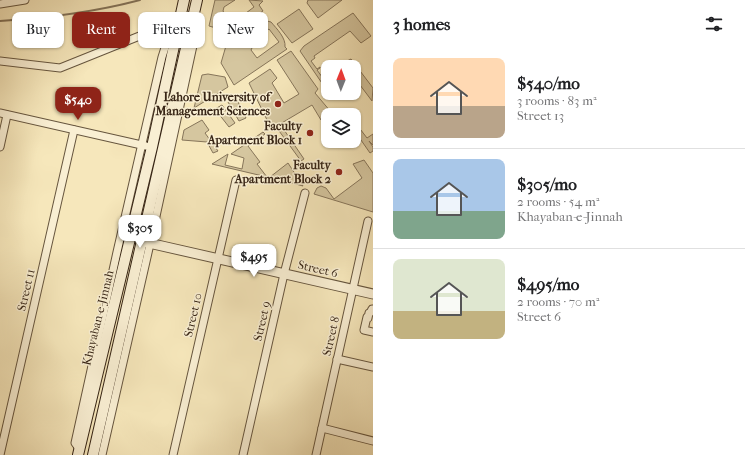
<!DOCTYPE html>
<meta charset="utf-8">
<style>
body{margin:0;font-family:"IM FELL French Canon",serif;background:#f2f2f2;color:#202124;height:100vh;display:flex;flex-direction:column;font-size:15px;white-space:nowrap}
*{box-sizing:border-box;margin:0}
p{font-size:13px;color:#757577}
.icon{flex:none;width:22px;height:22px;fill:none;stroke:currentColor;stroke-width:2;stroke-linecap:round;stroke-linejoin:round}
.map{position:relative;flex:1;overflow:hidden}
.details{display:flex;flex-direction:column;background:#fff;width:372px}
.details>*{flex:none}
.hud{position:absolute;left:12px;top:12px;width:301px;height:36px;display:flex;gap:8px}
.needle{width:26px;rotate:1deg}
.fabs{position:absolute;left:321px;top:60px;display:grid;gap:8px}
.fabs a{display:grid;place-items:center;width:40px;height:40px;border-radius:8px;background:#fff;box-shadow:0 1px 3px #0004;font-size:20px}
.price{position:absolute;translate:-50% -34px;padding:0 9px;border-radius:8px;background:#fff;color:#222;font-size:13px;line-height:26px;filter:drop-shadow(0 1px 2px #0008)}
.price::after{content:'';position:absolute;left:50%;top:24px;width:12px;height:9px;margin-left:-6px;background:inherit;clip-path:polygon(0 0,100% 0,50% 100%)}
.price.selected{background:#8f2418;color:#fff}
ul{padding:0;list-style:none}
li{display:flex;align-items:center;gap:12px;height:100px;padding:0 20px}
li+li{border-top:1px solid #e0e0e0}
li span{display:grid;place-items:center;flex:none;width:112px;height:80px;border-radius:8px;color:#555}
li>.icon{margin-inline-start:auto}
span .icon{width:48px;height:48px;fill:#fffc;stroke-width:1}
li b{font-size:17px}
h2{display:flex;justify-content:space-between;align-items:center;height:48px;padding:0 20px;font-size:17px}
.pill{padding:0 14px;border-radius:8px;background:#fff;box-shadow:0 1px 3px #0004;font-size:14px;line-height:36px}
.pill.selected{background:#8f2418;color:#fff}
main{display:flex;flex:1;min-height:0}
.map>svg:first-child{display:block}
</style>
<main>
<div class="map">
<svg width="373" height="455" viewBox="0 0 373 455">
<rect width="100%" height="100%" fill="#f6e7bb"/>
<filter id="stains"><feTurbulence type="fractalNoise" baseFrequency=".005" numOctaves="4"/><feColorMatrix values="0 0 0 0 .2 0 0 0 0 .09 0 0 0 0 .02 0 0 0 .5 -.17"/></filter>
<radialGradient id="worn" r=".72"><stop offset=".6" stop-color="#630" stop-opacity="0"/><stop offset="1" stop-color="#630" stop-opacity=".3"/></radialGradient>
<g fill="#d5c69f" stroke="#86755a">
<path d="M215 0H235L224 7 223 11 229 21 233 23 235 21 239 28 238 29V33L243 39 246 38 251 44 250 45 252 48 251 50 257 58 279 42 269 29 262 34 257 27 258 26 256 24 263 19 267 21 271 22C277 29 286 38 285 47L287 49 234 85 221 63 230 32 209 26Z"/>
<polygon points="249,0 263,1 259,5 263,11 251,19 246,13 254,7"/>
<polygon points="308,0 342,0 318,18 307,3"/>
<polygon points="299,9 313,29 292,43 277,24"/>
<polygon points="353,13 371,36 361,43 350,31 314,56 315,58 311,61 317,69 320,67 320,68 317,70 328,85 328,92 300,51 304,46"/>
<polygon points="291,51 318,89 315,93 331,112 321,120 312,105 280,124 304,159 301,161 274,124 269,124 249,83 270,69 277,78 272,83 284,103 299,94 277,60"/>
<polygon points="351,59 373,88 372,101 354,77 354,67 346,67 343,63"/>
<polygon points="208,74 225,77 228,87 194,108 202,75"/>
<polygon points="236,98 246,118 239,121 228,102"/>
<polygon points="222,105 235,123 229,127 215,109"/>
<polygon points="202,120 209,130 205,133 218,151 213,153 207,142 182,140 184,130"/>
<polygon points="354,121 367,138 373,134 373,145 369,141 373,147 373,151 370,153 354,130"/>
<polygon points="263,132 265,134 248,146 260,162 257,164 267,177 212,164 228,154 225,165 242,169 244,158 231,154"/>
<polygon points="364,160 373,173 373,212 314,194 317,188 321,186 326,188 334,199 362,178 353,164"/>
<polygon points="288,163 303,186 270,177"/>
</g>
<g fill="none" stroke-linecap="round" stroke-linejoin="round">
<path stroke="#827157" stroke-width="2" d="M0 21C47 18 95 12 140 0"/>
<defs>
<g id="minor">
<polyline points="0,4 25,0"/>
<polyline points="0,61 60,68 147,33 159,31 174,33"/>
<polyline points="0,113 146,146"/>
<polyline points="0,147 7,115"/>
<polyline points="373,309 372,309 370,313 369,313 368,318 367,317 364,330 373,332"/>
<polyline points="337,359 373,367"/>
<polyline points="322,428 373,441"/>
<polyline points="80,450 75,443 117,252 162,57 170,32"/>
<polyline points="0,455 74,130"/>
<polyline points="102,455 150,244 194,41 192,37 188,36"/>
<polyline points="173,455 236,180"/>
<polyline points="243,455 284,274 305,193"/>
<polyline points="316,455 368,221"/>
</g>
<polyline id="tertiary" points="140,241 373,294"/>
<g id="secondary">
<polyline points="78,455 152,147 184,0"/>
<polyline points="93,455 197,0"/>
</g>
</defs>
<use href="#minor" stroke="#66553e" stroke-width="9"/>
<use href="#tertiary" stroke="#66553e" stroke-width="11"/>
<use href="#secondary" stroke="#362415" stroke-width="12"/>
<use href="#minor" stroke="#f9efd3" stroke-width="7"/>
<use href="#tertiary" stroke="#f9efd3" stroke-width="9"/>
<use href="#secondary" stroke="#f9efd3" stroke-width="10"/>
</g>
<g fill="#8f2418" stroke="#f9efd3" stroke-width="1.5">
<circle cx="278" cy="104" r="4"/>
<circle cx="310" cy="133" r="4"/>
<circle cx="339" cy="172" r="4"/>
</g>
<g text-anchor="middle" stroke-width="3" stroke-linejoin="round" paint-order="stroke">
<g font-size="12" font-weight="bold" fill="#362415" stroke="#f9efd3" text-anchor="end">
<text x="270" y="101">Lahore University of<tspan x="270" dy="14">Management Sciences</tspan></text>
<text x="302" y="130">Faculty<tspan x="302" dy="14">Apartment Block 1</tspan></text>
<text x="331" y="169">Faculty<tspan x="331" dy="14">Apartment Block 2</tspan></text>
</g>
<g font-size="12" fill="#362415" stroke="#f9efd3">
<text transform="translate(318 269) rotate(13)" y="4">Street 6</text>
<text transform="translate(26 290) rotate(-77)" y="4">Street 11</text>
<text transform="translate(193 315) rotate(-77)" y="4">Street 10</text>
<text transform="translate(98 318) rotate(-76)" y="4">Khayaban-e-Jinnah</text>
<text transform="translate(262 321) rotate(-77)" y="4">Street 9</text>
<text transform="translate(331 336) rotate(-77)" y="4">Street 8</text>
</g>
</g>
<rect width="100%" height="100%" filter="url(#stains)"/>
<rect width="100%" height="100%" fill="url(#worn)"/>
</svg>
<div class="fabs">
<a><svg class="needle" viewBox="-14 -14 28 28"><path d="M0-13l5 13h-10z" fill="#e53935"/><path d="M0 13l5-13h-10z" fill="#757577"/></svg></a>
<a><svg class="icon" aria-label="layers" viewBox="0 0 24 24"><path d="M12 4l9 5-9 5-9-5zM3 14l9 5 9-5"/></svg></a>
</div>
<b class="price selected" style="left:78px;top:121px">$540</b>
<b class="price" style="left:140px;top:249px">$305</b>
<b class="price" style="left:254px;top:278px">$495</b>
<div class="hud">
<a class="pill">Buy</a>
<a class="pill selected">Rent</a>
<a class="pill">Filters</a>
<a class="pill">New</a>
</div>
</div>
<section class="details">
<h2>3 homes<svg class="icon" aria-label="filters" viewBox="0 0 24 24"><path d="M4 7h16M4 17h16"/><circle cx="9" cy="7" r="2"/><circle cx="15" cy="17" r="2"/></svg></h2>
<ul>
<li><span style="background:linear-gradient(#ffd9b3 60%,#b9a48a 0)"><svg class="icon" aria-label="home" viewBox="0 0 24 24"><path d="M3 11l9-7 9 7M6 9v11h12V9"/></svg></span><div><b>$540/mo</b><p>3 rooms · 83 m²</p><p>Street 13</p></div></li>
<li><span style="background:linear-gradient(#a9c7e8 65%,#7fa58c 0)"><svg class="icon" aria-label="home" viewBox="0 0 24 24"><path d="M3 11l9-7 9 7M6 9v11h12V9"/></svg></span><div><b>$305/mo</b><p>2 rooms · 54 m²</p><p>Khayaban-e-Jinnah</p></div></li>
<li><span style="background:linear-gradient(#dfe7d0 65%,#c2b280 0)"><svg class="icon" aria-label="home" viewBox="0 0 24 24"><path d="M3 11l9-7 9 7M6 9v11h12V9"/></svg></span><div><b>$495/mo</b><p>2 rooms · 70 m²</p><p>Street 6</p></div></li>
</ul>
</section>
</main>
